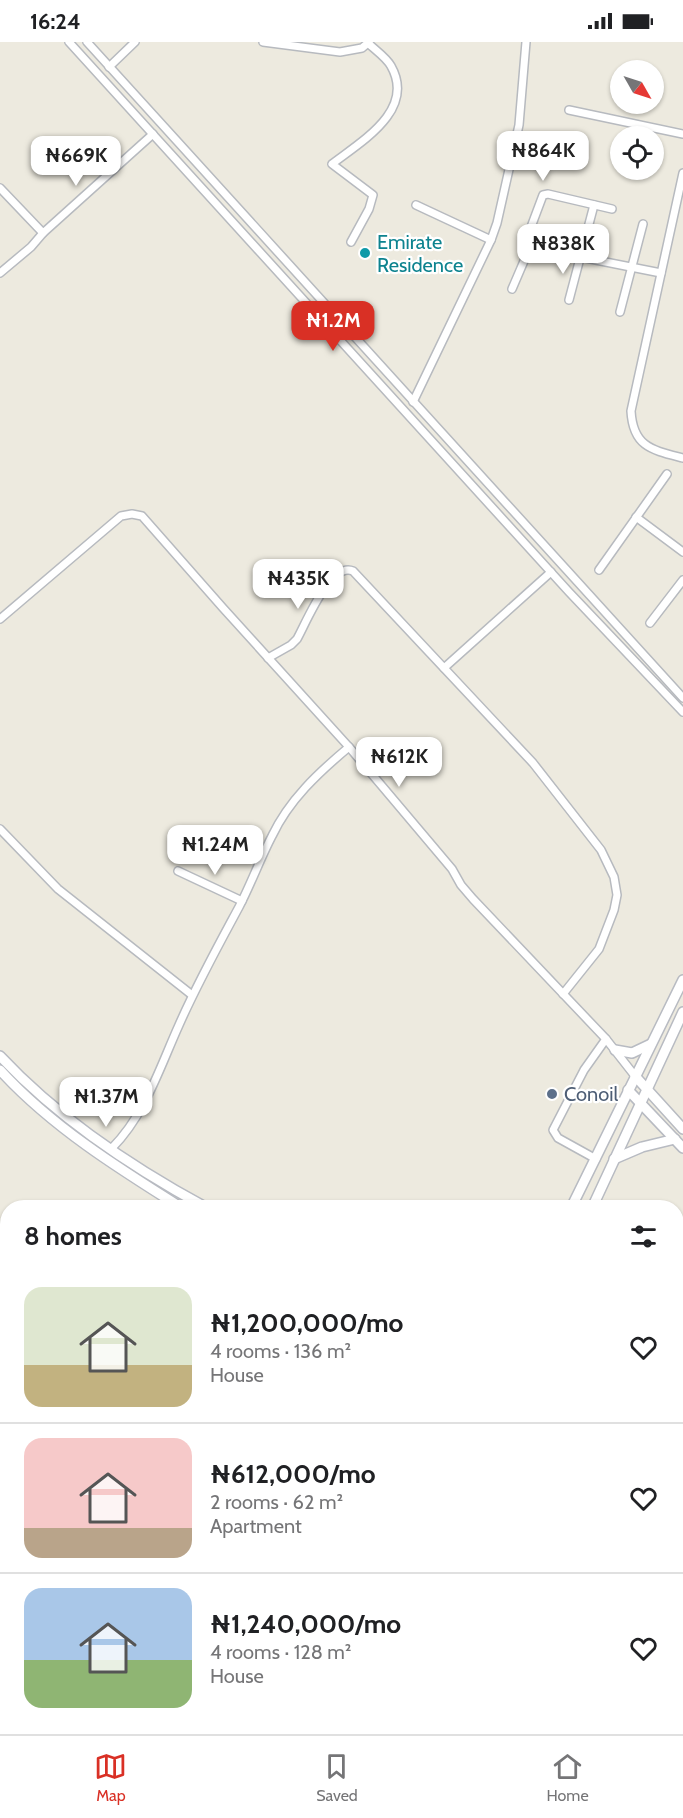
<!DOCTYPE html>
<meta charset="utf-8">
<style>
body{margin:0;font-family:Cabin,sans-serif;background:#f6f6f6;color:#202124;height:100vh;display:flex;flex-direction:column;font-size:22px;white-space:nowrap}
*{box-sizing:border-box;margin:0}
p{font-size:20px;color:#757577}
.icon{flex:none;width:33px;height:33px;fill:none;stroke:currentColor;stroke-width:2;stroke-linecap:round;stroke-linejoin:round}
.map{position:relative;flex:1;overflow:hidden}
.side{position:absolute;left:0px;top:1158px;width:684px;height:534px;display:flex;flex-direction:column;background:#fff;border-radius:24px 24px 0 0;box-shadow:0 2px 4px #0004}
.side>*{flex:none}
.needle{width:39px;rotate:129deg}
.controls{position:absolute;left:610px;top:18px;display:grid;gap:12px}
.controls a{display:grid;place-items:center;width:54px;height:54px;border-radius:50%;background:#fff;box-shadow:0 2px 4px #0004;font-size:30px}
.price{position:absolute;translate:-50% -51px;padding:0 14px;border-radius:12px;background:#fff;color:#222;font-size:20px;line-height:39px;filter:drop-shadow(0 2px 3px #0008)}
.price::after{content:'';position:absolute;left:50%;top:36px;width:18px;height:14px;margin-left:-9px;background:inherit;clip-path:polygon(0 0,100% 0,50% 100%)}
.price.current{background:#d93025;color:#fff}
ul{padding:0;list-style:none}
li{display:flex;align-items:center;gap:18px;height:150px;padding:0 24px}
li+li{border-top:2px solid #e0e0e0}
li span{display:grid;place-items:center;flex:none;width:168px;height:120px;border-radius:18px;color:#555}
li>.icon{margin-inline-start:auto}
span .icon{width:72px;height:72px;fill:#fffc;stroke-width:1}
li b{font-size:26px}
h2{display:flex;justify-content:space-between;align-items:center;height:72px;padding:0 24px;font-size:26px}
.status{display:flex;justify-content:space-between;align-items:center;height:42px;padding:0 30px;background:#fff;direction:ltr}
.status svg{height:16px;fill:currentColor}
.menu{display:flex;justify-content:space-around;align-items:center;height:84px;border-top:2px solid #e0e0e0;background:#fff;font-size:16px;color:#757577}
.menu a{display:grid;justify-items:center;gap:3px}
.menu .current{color:#d93025}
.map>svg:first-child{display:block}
</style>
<div class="status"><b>16:24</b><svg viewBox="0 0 49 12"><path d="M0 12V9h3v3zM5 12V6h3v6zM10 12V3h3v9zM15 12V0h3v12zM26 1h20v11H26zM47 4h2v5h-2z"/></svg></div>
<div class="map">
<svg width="683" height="1692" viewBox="0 0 683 1692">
<rect width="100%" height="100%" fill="#edeadf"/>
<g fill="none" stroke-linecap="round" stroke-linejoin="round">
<defs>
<g id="street">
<polyline points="69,0 569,550 683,670"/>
<polyline points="87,0 683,656"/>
<polyline points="263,0 340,10 362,6 369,0"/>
<polyline points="109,25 135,0"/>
<polyline points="569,68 683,92"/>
<path d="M683 131 631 369C633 405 652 408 683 416"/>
<polyline points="0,146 43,191 153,92"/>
<polyline points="416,163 491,198"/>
<path d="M351 200 369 167 373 153 332 122C362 99 416 68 391 24 386 15 375 8 368 1"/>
<polyline points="530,205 531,185 543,153 548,152 612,167"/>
<polyline points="0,231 31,205 43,191"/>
<polyline points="512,247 530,205 661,231"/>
<polyline points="569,258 594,163"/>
<polyline points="620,270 643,182"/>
<polyline points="413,360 491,198 497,181 519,83 526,0"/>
<polyline points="636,475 683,510"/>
<polyline points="599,528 667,432"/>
<polyline points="0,577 121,474 132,472 142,474 223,566 349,705 452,827 461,843 473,857 606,997 635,1034"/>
<polyline points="650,581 683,538"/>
<path d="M268 616 291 603 297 597C306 581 331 519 353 529L533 721 601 808 614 835 617 853 614 868 599 907 563 952"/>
<polyline points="444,626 551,530"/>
<polyline points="0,787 58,847 192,953"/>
<polyline points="178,829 242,859"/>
<path d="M112 1106C145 1073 160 1025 179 983 197 942 218 904 239 865 251 842 260 817 272 794 289 758 318 731 349 705"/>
<polyline points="596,1117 558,1096 553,1088 584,1028 606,997"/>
<polyline points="683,1312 683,1321"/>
<polyline points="0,1318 8,1321"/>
<polyline points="0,1437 8,1438"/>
<polyline points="0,1675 8,1678"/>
<polyline points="28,1684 47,1692"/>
<polyline points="487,1684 499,1692"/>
<polyline points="633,1684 641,1692"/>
<polyline points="173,1692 176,1684"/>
<polyline points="477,1692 482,1684"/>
</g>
<g id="secondary">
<polyline points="615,1008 632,1011 651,1002"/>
<path d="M0 1014C57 1075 133 1126 207 1166"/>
<path d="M0 1028C51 1084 118 1126 182 1166"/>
<polyline points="635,1034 683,1087"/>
<polyline points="628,1048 683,1106"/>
<polyline points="614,1117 642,1105 675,1097"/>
<polyline points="571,1166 683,938"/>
<polyline points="592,1166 683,970"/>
<polyline points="303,1692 306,1684"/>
<polyline points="324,1692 328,1684"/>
</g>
</defs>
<use href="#street" stroke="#b7babf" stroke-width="10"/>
<use href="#secondary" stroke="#b8bbc2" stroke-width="12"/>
<use href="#street" stroke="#fff" stroke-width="7"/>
<use href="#secondary" stroke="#fff" stroke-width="9"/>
</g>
<circle fill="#0f9aa8" stroke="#fff" stroke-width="2" cx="365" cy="211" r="6"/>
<circle fill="#5c6f8a" stroke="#fff" stroke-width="2" cx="552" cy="1052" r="6"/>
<g text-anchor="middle" stroke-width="4.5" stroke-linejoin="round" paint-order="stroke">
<g font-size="20" fill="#0d838f" stroke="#fff" text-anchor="start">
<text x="377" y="207">Emirate<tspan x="377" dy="23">Residence</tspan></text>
</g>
<g font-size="20" fill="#4e5e75" stroke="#fff" text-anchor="start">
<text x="564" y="1059">Conoil</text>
</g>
</g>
</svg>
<div class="controls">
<a><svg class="needle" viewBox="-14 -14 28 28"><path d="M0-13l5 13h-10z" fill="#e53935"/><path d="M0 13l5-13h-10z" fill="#757577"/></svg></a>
<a><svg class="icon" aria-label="locate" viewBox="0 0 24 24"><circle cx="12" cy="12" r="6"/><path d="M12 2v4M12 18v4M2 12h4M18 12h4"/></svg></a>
</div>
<b class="price" style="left:543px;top:140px">₦864K</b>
<b class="price" style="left:76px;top:145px">₦669K</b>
<b class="price" style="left:563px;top:233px">₦838K</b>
<b class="price current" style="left:333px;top:310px">₦1.2M</b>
<b class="price" style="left:298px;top:568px">₦435K</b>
<b class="price" style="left:399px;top:746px">₦612K</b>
<b class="price" style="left:215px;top:834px">₦1.24M</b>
<b class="price" style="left:106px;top:1086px">₦1.37M</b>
<section class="side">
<h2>8 homes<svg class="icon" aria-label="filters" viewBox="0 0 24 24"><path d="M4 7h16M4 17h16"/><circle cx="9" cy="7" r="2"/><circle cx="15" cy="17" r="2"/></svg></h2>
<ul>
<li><span style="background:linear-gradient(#dfe7d0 65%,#c2b280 0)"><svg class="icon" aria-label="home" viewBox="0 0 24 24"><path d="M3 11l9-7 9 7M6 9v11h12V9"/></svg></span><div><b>₦1,200,000/mo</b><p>4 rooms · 136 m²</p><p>House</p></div><svg class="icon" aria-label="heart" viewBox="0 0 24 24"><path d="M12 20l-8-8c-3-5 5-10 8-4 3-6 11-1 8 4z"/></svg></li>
<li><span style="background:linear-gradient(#f6c9c9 75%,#b9a48a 0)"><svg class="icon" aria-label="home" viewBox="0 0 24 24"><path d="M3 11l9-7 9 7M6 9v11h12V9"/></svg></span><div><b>₦612,000/mo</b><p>2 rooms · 62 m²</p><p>Apartment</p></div><svg class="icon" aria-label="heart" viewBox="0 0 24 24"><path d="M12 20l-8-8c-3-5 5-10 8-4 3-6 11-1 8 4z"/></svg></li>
<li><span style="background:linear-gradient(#a9c7e8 60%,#8fb573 0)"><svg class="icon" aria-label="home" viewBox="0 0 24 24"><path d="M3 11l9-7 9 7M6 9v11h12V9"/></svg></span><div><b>₦1,240,000/mo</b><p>4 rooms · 128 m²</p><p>House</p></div><svg class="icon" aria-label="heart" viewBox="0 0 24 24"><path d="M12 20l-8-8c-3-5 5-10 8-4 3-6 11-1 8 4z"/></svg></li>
</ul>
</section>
</div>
<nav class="menu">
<a class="current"><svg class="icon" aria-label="map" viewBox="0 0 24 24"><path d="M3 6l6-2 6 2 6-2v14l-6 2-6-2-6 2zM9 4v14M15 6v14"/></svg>Map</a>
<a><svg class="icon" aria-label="saved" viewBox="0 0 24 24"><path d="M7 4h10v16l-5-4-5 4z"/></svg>Saved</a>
<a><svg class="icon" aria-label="home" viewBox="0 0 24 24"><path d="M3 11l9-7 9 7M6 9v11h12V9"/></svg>Home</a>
</nav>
